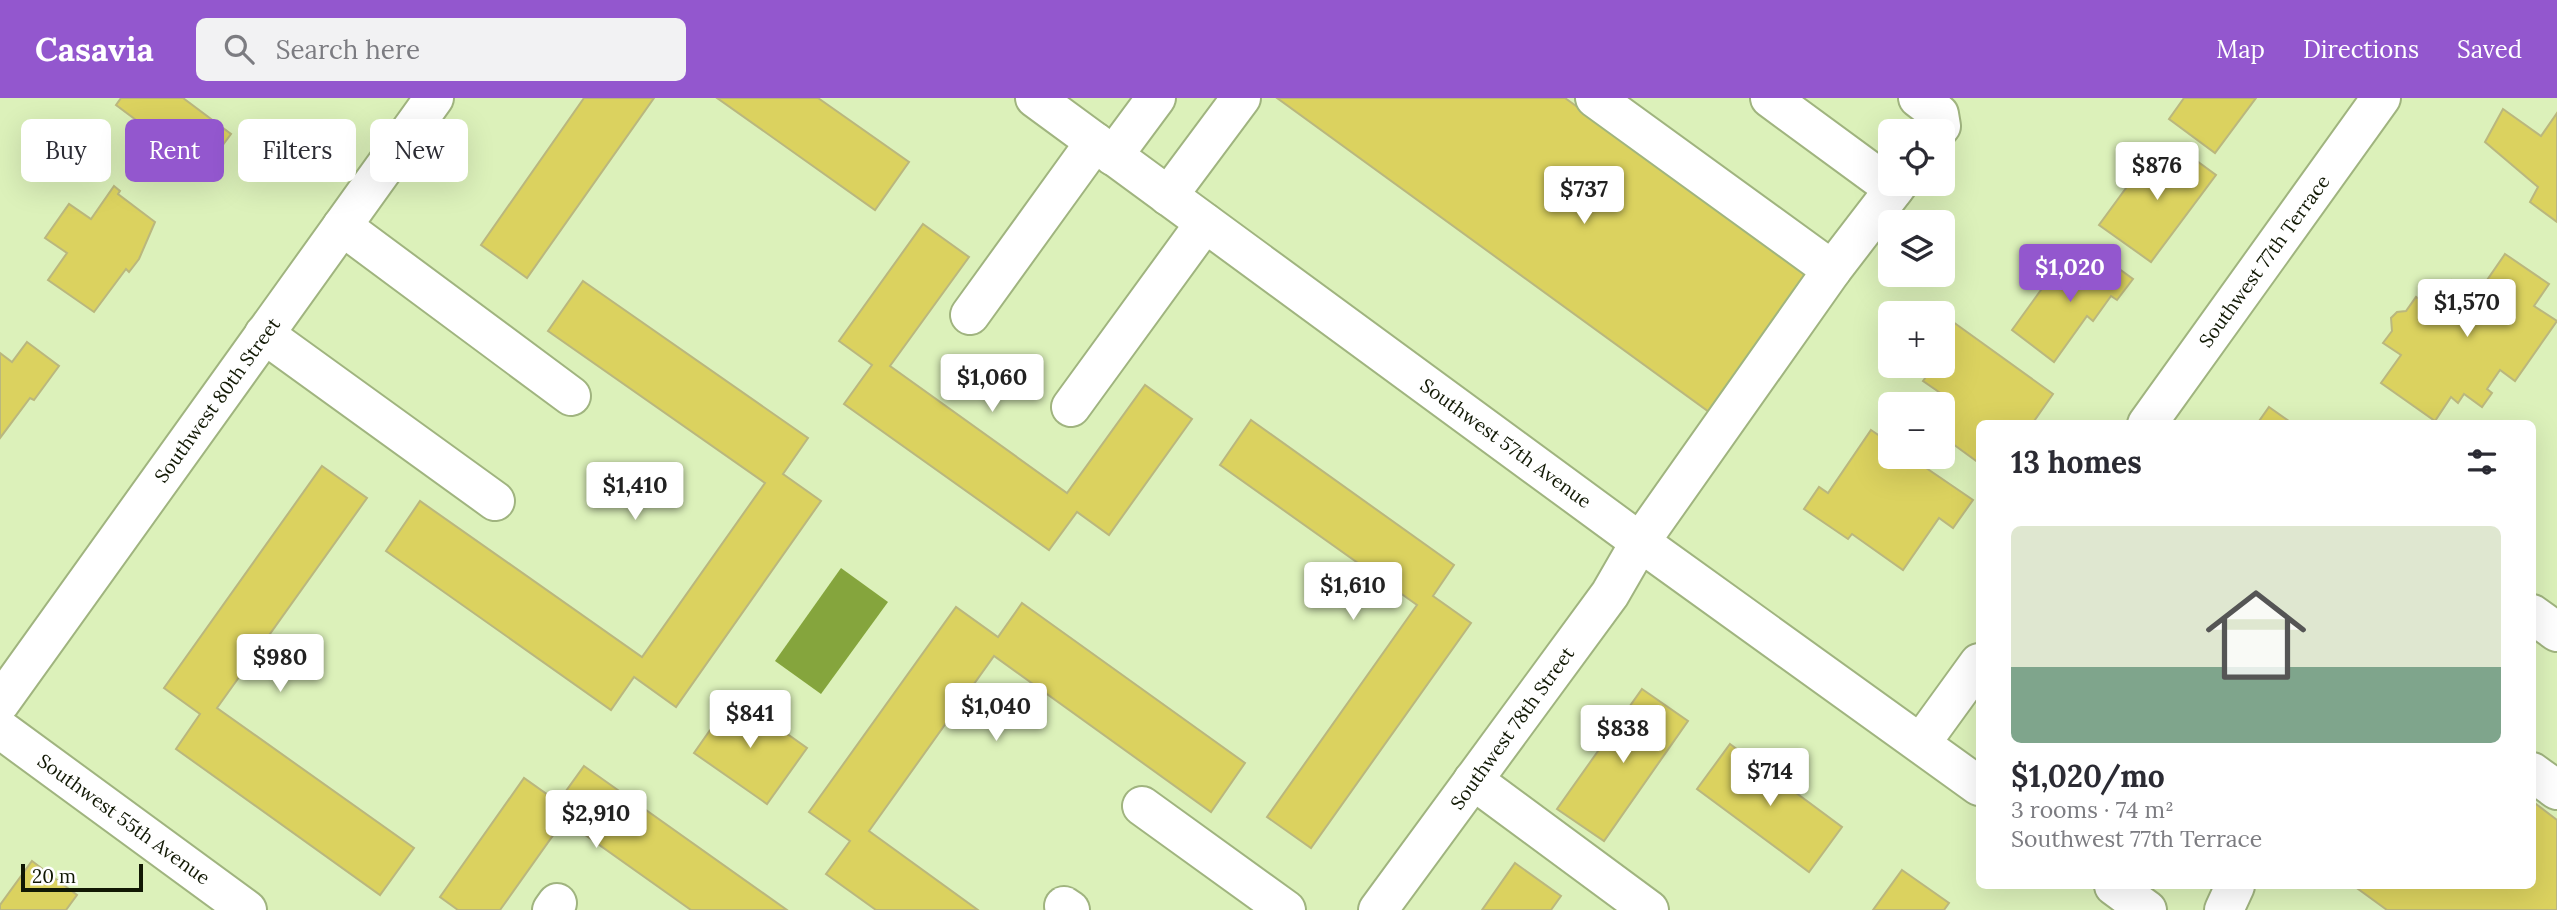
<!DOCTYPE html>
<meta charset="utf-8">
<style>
body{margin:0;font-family:Lora,serif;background:#f2f2f3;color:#2b2b33;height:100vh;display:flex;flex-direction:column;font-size:26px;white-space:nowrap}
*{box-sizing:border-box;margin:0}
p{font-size:23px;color:#7c7c81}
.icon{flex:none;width:38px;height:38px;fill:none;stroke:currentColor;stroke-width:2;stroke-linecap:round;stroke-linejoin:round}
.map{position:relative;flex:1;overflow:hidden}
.sheet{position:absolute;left:1976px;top:322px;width:560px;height:469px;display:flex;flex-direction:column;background:#fff;border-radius:10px;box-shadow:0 7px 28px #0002}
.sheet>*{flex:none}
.hud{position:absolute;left:21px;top:21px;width:665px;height:63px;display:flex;gap:14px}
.tools{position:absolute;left:1878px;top:21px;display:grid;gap:14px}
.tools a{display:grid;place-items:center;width:77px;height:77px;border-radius:10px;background:#fff;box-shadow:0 7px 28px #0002;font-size:35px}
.scale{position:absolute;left:21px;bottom:18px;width:122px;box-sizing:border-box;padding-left:7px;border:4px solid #111804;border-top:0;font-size:19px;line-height:24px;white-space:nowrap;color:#111804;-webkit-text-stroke:5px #fff;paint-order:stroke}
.price{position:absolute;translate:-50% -60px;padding:0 16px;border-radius:7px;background:#fff;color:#222;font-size:23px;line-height:46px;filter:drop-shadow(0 2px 4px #0008)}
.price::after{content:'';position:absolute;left:50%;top:42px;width:21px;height:16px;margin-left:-10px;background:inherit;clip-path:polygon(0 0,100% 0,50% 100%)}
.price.selected{background:#9357ce;color:#fff}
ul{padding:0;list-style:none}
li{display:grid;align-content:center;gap:14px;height:371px;padding:0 35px}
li+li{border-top:2px solid #e1e1e2}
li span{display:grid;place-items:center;height:217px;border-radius:10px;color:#555}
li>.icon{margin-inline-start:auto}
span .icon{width:126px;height:126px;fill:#fffc;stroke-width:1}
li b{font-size:30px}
h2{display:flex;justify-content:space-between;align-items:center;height:84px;padding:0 35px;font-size:30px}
.chip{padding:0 24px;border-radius:10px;background:#fff;box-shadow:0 7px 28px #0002;font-size:24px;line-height:63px}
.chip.selected{background:#9357ce;color:#fff}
header{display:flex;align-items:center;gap:42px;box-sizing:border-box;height:98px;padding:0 35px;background:#9357ce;color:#fff}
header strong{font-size:33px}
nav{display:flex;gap:38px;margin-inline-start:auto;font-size:24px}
.search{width:490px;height:63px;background:#f2f2f3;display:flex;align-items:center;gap:18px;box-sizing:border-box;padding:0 24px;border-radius:10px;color:#7c7c81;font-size:26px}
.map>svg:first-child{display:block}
</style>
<header>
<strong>Casavia</strong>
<div class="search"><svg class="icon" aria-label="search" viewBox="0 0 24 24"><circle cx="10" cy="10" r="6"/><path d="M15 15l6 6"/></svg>Search here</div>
<nav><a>Map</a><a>Directions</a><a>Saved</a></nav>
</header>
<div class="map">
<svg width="2557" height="812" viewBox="0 0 2557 812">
<rect width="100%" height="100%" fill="#dcf1ba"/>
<polygon fill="#85a53d" points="841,470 888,504 821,596 775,563"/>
<g fill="#dbd25f" stroke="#bab77e" stroke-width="2">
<polygon points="121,0 183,0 231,36 202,75 160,43 155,49 138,37 144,28 116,7"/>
<polygon points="584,0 654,0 527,180 481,147"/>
<polygon points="717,0 818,0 909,64 875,112"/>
<polygon points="1277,0 1565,0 1815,182 1716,319"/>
<polygon points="2184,0 2256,0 2215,55 2169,21"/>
<polygon points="2503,11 2541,38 2557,15 2557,124 2530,104 2538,89 2485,44"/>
<polygon points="2175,47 2216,77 2151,164 2099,127 2151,56 2162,65"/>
<polygon points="114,88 120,93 118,96 155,124 139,161 129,174 126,171 94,214 48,182 67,155 45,140 69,106 91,121"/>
<polygon points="923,126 969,159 890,268 1067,395 1145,287 1192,321 1109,437 1077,414 1049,452 844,306 872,267 839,243"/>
<polygon points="2089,149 2133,181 2117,202 2111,198 2093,223 2087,218 2054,264 2012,232 2054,174 2071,186 2078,176 2072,171"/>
<polygon points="2505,156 2549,186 2534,208 2557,223 2515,283 2500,272 2487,291 2492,295 2482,309 2464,296 2458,305 2451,299 2435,323 2381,285 2401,257 2383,245 2392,233 2391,220 2397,214 2406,213 2416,199 2432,210 2452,182 2476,198"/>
<polygon points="583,183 808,340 783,376 821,403 676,609 634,579 611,612 386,453 420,403 642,559 765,385 548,233"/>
<polygon points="1931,207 1942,215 1926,215"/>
<polygon points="1942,216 2053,296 2032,326 1979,326 1979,365 1942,338 1942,310 1949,301 1923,283 1934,268 1942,268"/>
<polygon points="27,244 59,268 34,302 30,300 0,340 0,255 12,264"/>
<polygon points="2269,309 2293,326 2257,326"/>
<polygon points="1251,322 1454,467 1433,498 1471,525 1311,750 1267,719 1417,507 1220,367"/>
<polygon points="1871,332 1890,345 1890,359 1910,359 1973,402 1953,430 1939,420 1903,472 1852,436 1848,441 1804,411 1819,389 1828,395"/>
<polygon points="322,368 367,400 217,610 414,750 380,797 176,651 200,616 164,590"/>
<polygon points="1022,505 1245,665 1211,714 994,558 869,733 978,812 876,812 826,776 850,743 809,714 956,509 998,539"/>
<polygon points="1642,591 1688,623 1604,743 1557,711"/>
<polygon points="734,598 807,650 767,706 694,655"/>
<polygon points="1730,646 1842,729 1809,774 1697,691"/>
<polygon points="584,668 787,812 691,812 564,722 500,812 458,812 440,799 524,680 558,704"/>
<polygon points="2532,703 2557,722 2557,812 2387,812 2354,788 2532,788"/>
<polygon points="32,763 77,797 66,812 0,812 0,807"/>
<polygon points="1515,765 1561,798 1551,812 1482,812"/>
<polygon points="1902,772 1949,805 1944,812 1873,812"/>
</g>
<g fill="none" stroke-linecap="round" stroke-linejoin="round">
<defs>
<g id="minor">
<polyline points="1595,0 1832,172"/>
<polyline points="1770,0 1894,91"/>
<polyline points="1918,0 1939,16 1941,28 1937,33"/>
<polyline points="1113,58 1156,0"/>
<polyline points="1168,98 1241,0"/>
<polyline points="342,128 571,298"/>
<polyline points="970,217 1095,44"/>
<polyline points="264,236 495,403"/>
<polyline points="1071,309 1205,125"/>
<polyline points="2147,326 2381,0"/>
<polyline points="2532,516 2557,534"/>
<polyline points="0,605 434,0"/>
<polyline points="0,631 247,812"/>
<polyline points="1921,645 1979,565"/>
<polyline points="2532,674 2557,692"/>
<polyline points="1473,682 1649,812"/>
<polyline points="1142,708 1286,812"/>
<polyline points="1064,808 1070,812"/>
<polyline points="552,812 557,805"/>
<polyline points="1378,812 1610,496 1640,444 1832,172 1898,86"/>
<polyline points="2224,812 2235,788"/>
</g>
<g id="major">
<polyline points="1035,0 1640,444 1979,688"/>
<polyline points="2114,788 2147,812"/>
</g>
</defs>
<use href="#minor" stroke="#a0b47f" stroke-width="42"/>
<use href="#major" stroke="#a0b47f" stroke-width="42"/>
<use href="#minor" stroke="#fff" stroke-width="38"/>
<use href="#major" stroke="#fff" stroke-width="38"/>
</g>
<g text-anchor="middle" stroke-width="5" stroke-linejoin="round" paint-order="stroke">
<g font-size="19" fill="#111804" stroke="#fff">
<text transform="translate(2264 163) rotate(-54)" y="7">Southwest 77th Terrace</text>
<text transform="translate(217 302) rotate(-54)" y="7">Southwest 80th Street</text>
<text transform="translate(1506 345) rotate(36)" y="7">Southwest 57th Avenue</text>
<text transform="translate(1512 630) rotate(-54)" y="7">Southwest 78th Street</text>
<text transform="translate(124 721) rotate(36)" y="7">Southwest 55th Avenue</text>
</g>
</g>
</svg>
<div class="tools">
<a><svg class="icon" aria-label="locate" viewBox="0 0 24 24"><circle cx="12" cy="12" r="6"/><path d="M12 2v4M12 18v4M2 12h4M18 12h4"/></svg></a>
<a><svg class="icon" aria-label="layers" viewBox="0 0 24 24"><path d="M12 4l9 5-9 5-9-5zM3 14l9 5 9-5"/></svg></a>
<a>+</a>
<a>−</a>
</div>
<div class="scale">20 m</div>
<b class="price" style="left:2157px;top:104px">$876</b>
<b class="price" style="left:1584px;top:128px">$737</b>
<b class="price selected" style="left:2070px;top:206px">$1,020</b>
<b class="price" style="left:2467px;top:241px">$1,570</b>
<b class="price" style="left:992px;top:316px">$1,060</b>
<b class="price" style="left:635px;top:424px">$1,410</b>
<b class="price" style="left:1353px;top:524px">$1,610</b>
<b class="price" style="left:280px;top:596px">$980</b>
<b class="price" style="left:996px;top:645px">$1,040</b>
<b class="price" style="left:750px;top:652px">$841</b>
<b class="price" style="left:1623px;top:667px">$838</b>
<b class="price" style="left:1770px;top:710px">$714</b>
<b class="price" style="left:596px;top:752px">$2,910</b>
<div class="hud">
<a class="chip">Buy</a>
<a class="chip selected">Rent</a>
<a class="chip">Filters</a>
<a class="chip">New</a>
</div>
<section class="sheet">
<h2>13 homes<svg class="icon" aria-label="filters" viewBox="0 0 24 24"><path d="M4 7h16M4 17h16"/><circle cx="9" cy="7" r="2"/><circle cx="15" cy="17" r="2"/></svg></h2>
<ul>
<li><span style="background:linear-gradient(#dfe7d0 65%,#7fa58c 0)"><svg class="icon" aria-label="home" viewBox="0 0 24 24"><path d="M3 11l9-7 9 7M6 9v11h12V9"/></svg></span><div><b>$1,020/mo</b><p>3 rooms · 74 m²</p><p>Southwest 77th Terrace</p></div></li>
</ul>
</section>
</div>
